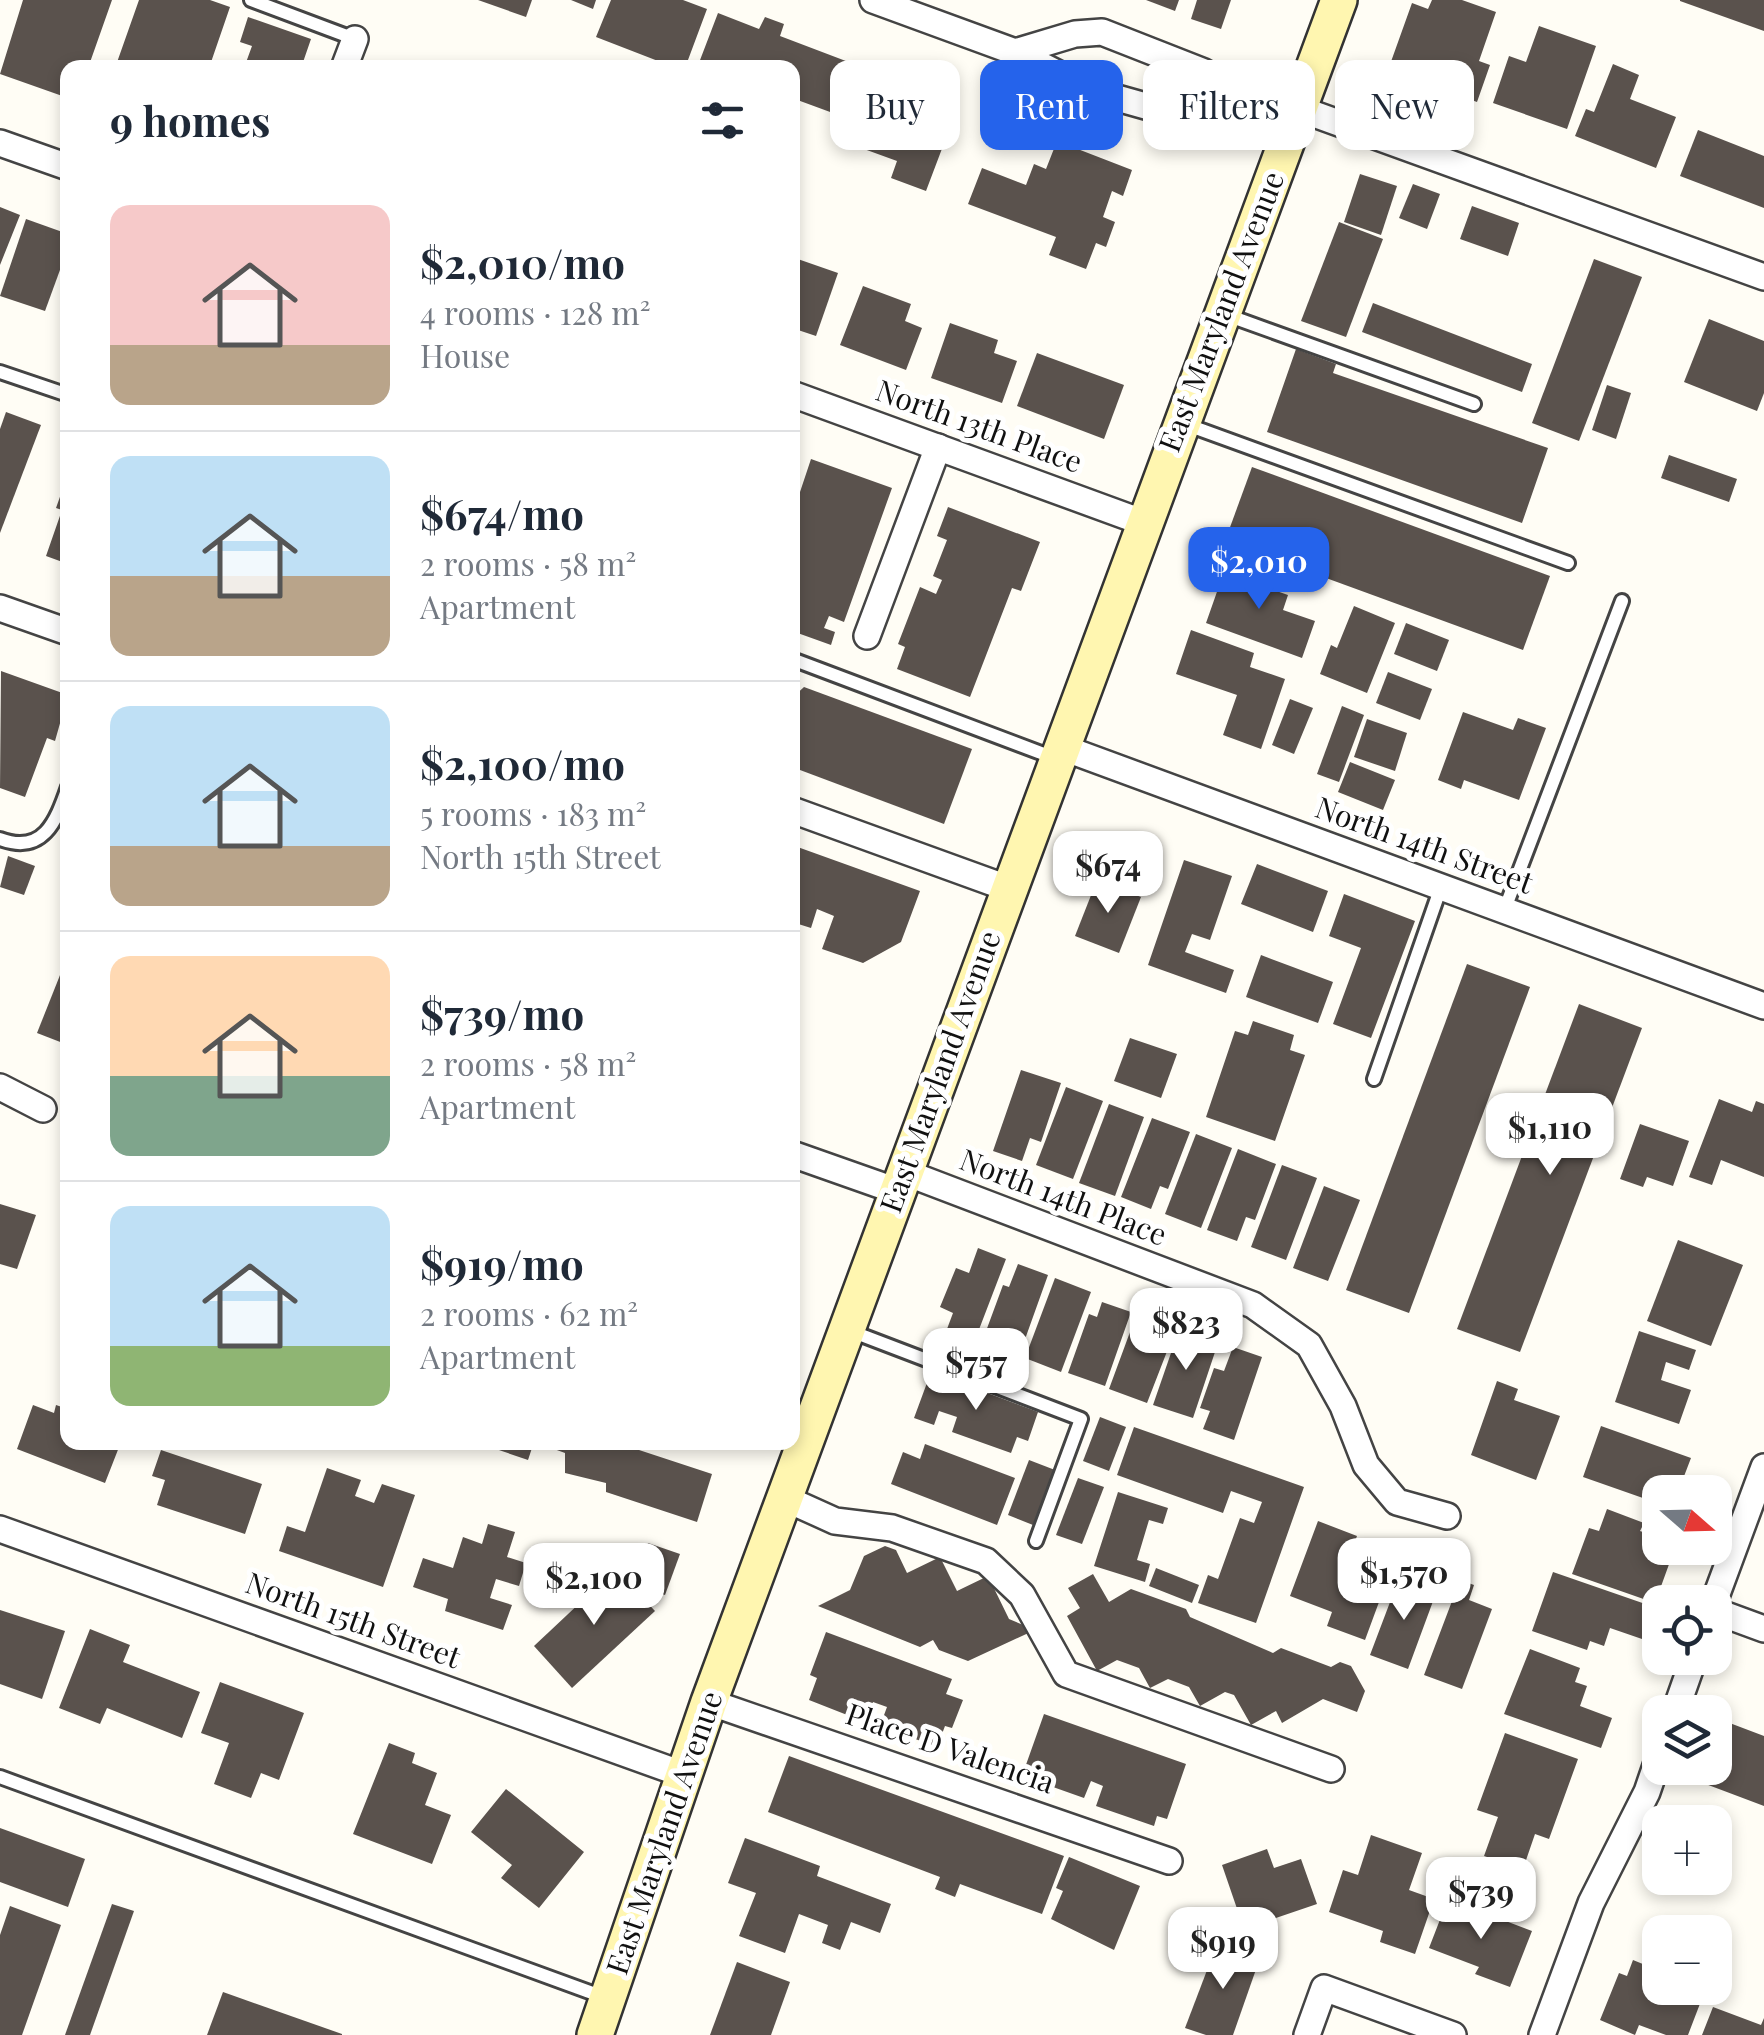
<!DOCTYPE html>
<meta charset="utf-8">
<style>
body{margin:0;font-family:"Playfair Display",serif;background:#f2f2f3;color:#1f2937;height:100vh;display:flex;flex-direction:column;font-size:38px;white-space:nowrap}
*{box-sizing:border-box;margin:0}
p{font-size:32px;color:#747a83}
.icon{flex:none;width:55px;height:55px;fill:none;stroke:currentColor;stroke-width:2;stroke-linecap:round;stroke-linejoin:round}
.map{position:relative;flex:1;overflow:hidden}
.side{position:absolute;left:60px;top:60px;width:740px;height:1390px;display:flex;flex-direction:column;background:#fff;border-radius:20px;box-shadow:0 5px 15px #0003}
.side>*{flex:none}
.hud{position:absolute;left:830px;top:60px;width:782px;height:90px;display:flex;gap:20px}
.needle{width:65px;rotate:110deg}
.tools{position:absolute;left:1642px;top:1475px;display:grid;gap:20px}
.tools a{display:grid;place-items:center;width:90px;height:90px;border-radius:20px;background:#fff;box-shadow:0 5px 15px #0003;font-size:50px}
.price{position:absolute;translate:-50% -85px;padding:0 22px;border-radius:20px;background:#fff;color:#222;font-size:32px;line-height:65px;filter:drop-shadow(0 2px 5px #0008)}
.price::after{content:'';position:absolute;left:50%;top:60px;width:30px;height:22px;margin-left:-15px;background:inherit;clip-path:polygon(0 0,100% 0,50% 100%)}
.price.active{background:#2563eb;color:#fff}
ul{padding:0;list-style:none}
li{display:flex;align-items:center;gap:30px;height:250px;padding:0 50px}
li+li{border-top:2px solid #e0e1e3}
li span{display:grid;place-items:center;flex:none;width:280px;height:200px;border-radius:20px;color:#555}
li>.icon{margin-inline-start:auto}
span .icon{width:120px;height:120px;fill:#fffc;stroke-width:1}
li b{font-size:42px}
h2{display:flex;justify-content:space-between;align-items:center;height:120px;padding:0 50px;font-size:42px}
.chip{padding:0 35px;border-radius:20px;background:#fff;box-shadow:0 5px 15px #0003;font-size:35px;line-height:90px}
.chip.active{background:#2563eb;color:#fff}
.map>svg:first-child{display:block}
</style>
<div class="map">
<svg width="1764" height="2035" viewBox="0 0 1764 2035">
<rect width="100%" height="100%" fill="#fffdf5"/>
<g fill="#5a524d">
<polygon points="23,0 112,0 88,68 68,68 68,98 0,74"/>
<polygon points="139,0 210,0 230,7 209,68 173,60 170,68 115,68"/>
<polygon points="478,0 532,0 526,17"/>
<polygon points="571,0 596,0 593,9"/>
<polygon points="611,0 683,0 707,9 685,68 656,68 658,61 596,37"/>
<polygon points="1146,0 1179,0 1175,11"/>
<polygon points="1197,0 1231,0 1221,29 1191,19"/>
<polygon points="1432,0 1462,0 1496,12 1479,61 1490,65 1477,102 1388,70 1412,3 1428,9"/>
<polygon points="1680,0 1764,0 1764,31 1680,1"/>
<polygon points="718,13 759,29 765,17 784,24 780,36 859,66 841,116 792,98 792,68 697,68"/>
<polygon points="248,17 311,39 301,68 244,68 252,46 240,42"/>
<polygon points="1539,26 1596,46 1567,129 1493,103 1509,56 1526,62"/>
<polygon points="1613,64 1639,75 1630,99 1676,117 1656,168 1575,136 1586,109 1594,112"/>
<polygon points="881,71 960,101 926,191 891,178 897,161 853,145"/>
<polygon points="1698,130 1764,156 1764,208 1680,176"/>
<polygon points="1057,141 1132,170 1123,196 1112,191 1103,217 1115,222 1106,247 1096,243 1086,269 1049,255 1056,237 968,204 982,168 1026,185 1034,164 1046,169"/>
<polygon points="1360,174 1397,186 1381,235 1344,222"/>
<polygon points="1413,184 1440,194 1427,229 1399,218"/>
<polygon points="1472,206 1519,223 1508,256 1460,239"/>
<polygon points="0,207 20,215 0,265"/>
<polygon points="26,219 68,234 68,248 45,311 0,296"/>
<polygon points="1339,222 1383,239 1346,337 1301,321"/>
<polygon points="792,257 838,273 816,336 792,328"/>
<polygon points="1594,259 1642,277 1579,441 1532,423"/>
<polygon points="863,286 911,304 905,321 922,328 906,370 840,345"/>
<polygon points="1373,303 1532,364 1522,392 1362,332"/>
<polygon points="1709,319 1764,341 1764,393 1757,411 1684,382"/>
<polygon points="950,323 998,340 994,353 1017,361 1002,403 931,378"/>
<polygon points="1296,349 1336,364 1333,373 1548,448 1522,523 1267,432"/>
<polygon points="1037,353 1124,385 1104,439 1017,406"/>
<polygon points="1607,385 1631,393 1616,439 1592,430"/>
<polygon points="6,412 41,425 0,533 0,429"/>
<polygon points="1669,455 1737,479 1729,502 1661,478"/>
<polygon points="811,459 892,488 844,622 829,616 824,628 835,632 831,645 792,631 793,513"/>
<polygon points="1252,467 1550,576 1523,650 1225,541"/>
<polygon points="67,477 68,477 68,564 46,556 62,510 56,508"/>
<polygon points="948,507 1040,542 1021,591 1012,588 970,697 897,669 905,647 898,644 920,587 936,594 942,580 933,576 947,540 937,536"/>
<polygon points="1247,564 1273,573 1268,588 1288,595 1283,610 1315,621 1302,658 1206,623 1225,569 1243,575"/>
<polygon points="1354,606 1395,623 1367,693 1320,674 1331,645 1337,648"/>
<polygon points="1406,623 1449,640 1437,671 1394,654"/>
<polygon points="1191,630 1254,653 1250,667 1285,679 1261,749 1223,735 1237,695 1176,674"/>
<polygon points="1,671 68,695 55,741 47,738 25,797 0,788"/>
<polygon points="1388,672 1432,689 1420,720 1376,703"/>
<polygon points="804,687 972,749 944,824 792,767 792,698"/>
<polygon points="1290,699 1313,708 1294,754 1272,745"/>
<polygon points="1342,706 1364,715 1339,782 1317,774"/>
<polygon points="1463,712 1513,730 1518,718 1546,728 1519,800 1464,780 1461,789 1438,780"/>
<polygon points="1367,719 1407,733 1395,771 1354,757"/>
<polygon points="1350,762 1395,780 1383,810 1338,792"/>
<polygon points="792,845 920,891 901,942 863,963 822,949 834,916 817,909 811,928 792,922"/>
<polygon points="8,856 35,866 24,895 0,887"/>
<polygon points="1184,860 1232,876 1210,940 1192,934 1185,952 1234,970 1226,993 1148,965"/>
<polygon points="1257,864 1328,891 1313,932 1241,904"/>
<polygon points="1097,880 1141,897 1119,953 1075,936"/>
<polygon points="1344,894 1415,921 1371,1038 1333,1024 1361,948 1329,936"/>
<polygon points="68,955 68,1045 37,1033"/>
<polygon points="1261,955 1333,982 1318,1023 1246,997"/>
<polygon points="1467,964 1530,987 1409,1313 1346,1290"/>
<polygon points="1579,1004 1642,1028 1520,1352 1457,1329"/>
<polygon points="1253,1021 1294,1035 1290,1050 1305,1055 1275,1141 1206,1117 1235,1031 1248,1035"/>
<polygon points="1130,1038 1177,1054 1161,1098 1114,1081"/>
<polygon points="1021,1070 1061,1083 1041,1142 1030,1138 1022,1161 993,1151"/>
<polygon points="1066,1087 1103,1101 1073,1179 1036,1165"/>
<polygon points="1719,1099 1752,1112 1756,1101 1764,1104 1764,1177 1721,1160 1712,1185 1689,1177"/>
<polygon points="1109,1104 1144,1117 1115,1196 1079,1183"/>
<polygon points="1152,1118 1190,1132 1168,1189 1160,1186 1151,1209 1121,1197"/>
<polygon points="1640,1124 1689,1141 1673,1186 1647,1177 1643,1187 1620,1179"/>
<polygon points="1196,1134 1232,1148 1201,1228 1165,1214"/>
<polygon points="1238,1149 1276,1164 1255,1220 1246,1217 1237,1241 1207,1230"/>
<polygon points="1282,1165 1317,1178 1286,1260 1251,1247"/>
<polygon points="1324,1186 1360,1200 1328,1281 1293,1268"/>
<polygon points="0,1204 36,1215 17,1269 0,1264"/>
<polygon points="1678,1240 1743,1265 1711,1346 1647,1321"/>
<polygon points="978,1248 1006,1259 975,1340 947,1329 953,1313 940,1307 956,1268 969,1273"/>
<polygon points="1018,1264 1048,1275 1019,1356 982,1342 1003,1285 1009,1287"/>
<polygon points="1055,1278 1091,1292 1061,1372 1025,1358"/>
<polygon points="1102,1302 1131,1312 1105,1386 1068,1373 1089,1314 1097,1317"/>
<polygon points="1149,1312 1178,1323 1147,1403 1109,1389 1130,1332 1140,1336"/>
<polygon points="1180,1327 1219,1340 1193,1418 1153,1405"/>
<polygon points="1639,1331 1696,1350 1689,1370 1666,1362 1661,1380 1691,1390 1679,1424 1615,1402"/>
<polygon points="1233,1347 1262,1357 1234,1440 1203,1429 1210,1411 1200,1408 1214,1368 1224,1371"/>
<polygon points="931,1372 1038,1412 1028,1441 1017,1437 1011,1453 952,1432 957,1417 939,1411 934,1425 914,1418"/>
<polygon points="1497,1381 1518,1389 1514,1400 1560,1416 1536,1480 1471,1455"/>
<polygon points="33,1405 54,1413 56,1405 68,1409 68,1442 121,1442 105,1483 17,1449"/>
<polygon points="1100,1417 1126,1427 1109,1471 1083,1461"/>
<polygon points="1601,1426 1691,1458 1678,1492 1660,1492 1660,1504 1583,1477"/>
<polygon points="1134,1427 1304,1487 1256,1623 1198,1603 1208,1575 1218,1579 1240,1518 1254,1523 1262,1502 1231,1491 1223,1513 1117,1475"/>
<polygon points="498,1442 534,1442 528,1460 496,1449"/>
<polygon points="535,1442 638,1442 636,1449 712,1474 697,1522 606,1492 606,1483 565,1473 565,1453"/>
<polygon points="925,1444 1015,1478 997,1525 891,1484 903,1452 920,1459"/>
<polygon points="161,1450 262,1484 245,1534 157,1505 165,1480 152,1476"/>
<polygon points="1029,1460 1055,1470 1033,1525 1008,1515"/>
<polygon points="327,1468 361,1480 355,1496 374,1503 382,1484 415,1495 383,1587 279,1551 287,1526 305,1532"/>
<polygon points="1078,1478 1104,1487 1082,1544 1056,1535"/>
<polygon points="1118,1492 1168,1508 1163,1524 1149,1520 1137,1560 1150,1564 1145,1582 1094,1566"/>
<polygon points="1607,1509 1644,1523 1640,1531 1657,1537 1653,1548 1672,1556 1655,1603 1572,1574 1589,1528 1599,1531"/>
<polygon points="1318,1521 1357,1536 1354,1544 1386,1556 1377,1579 1386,1583 1365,1640 1327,1626 1332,1612 1290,1596"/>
<polygon points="488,1524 515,1532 507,1557 526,1563 519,1586 496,1579 490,1598 512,1605 503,1630 445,1611 448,1599 413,1587 423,1558 453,1568 463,1537 482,1544"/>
<polygon points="648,1543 680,1554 665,1595 633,1584"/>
<polygon points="885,1546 896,1550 907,1573 940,1557 957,1591 988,1576 1009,1619 1035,1630 968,1661 939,1650 933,1640 920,1647 818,1606 850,1590 864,1556"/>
<polygon points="1156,1568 1199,1585 1192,1603 1149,1586"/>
<polygon points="616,1569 655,1611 572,1688 534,1646"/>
<polygon points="1553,1572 1654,1607 1642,1639 1610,1628 1604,1646 1590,1641 1587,1650 1532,1631"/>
<polygon points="1093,1574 1109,1602 1131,1589 1186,1609 1190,1617 1273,1653 1281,1648 1331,1667 1340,1662 1351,1666 1365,1691 1357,1712 1323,1699 1282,1723 1276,1711 1251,1725 1234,1695 1225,1692 1200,1706 1189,1687 1168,1679 1150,1688 1139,1668 1117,1660 1097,1671 1067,1616 1080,1608 1068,1588"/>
<polygon points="1421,1578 1439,1585 1408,1669 1370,1655 1398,1581 1417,1588"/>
<polygon points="1460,1580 1474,1585 1469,1600 1492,1609 1462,1689 1424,1675"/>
<polygon points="0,1610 65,1631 42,1699 0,1684"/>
<polygon points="90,1629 130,1645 123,1662 200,1692 182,1738 107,1708 100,1724 59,1708"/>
<polygon points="826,1632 952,1679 946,1694 963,1700 952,1728 945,1726 937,1747 880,1726 887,1707 873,1702 865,1722 809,1700 817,1678 810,1675"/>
<polygon points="1530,1649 1580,1668 1575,1682 1587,1686 1580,1706 1612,1718 1601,1748 1504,1714"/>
<polygon points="220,1682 304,1713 279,1780 261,1773 251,1798 214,1784 229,1743 201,1733"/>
<polygon points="1044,1714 1186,1764 1167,1819 1157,1816 1154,1826 1096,1806 1103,1786 1091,1781 1084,1798 1022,1776"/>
<polygon points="1727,1722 1764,1736 1764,1806 1703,1783 1709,1768 1715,1768 1715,1752"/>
<polygon points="1505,1733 1578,1759 1549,1839 1535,1834 1523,1869 1484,1856 1498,1817 1477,1810"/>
<polygon points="389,1743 415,1753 412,1763 437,1773 425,1805 451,1815 432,1864 353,1834"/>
<polygon points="789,1756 1064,1856 1042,1914 960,1884 955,1897 935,1889 940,1877 768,1812"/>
<polygon points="506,1789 584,1852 539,1908 501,1878 512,1865 471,1832"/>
<polygon points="0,1828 85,1859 68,1907 0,1882"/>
<polygon points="1371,1835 1422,1853 1409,1890 1434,1899 1415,1954 1380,1942 1383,1931 1329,1912 1343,1870 1358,1875"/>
<polygon points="745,1838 820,1866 817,1876 891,1904 880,1933 851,1922 840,1950 822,1943 828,1925 799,1914 785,1953 739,1936 756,1893 728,1883"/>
<polygon points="1267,1849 1274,1868 1301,1859 1317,1904 1244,1929 1222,1865"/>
<polygon points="1069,1857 1140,1886 1114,1950 1051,1919 1063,1891 1056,1888"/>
<polygon points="1448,1899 1532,1931 1510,1987 1475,1974 1479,1967 1429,1948"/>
<polygon points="112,1904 134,1911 90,2035 65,2035"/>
<polygon points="10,1906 61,1925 22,2035 0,2035 0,1935"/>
<polygon points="1217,1944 1260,1958 1233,2035 1206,2035 1185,2028"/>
<polygon points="1633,1960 1660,1971 1660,1988 1706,1988 1688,2035 1666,2035 1639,2025 1635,2035 1600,2020 1619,1973 1627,1976"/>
<polygon points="737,1962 790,1982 771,2035 710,2035"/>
<polygon points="223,1992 342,2034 342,2035 207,2035"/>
<polygon points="1713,2007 1761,2025 1764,2018 1764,2035 1702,2035"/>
</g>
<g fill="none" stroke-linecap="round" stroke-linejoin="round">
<defs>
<g id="lane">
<polyline points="251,0 355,39"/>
<polyline points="1224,314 1474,404"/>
<polyline points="0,372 68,395"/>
<polyline points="1185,424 1568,563"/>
<polyline points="792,659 1057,759"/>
<path d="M0 839C43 855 56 822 68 787"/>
<polyline points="1504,911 1622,601"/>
<polyline points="1374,1079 1441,887"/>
<polyline points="848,1330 1081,1419 1036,1541"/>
<polyline points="0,1777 606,1998"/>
</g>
<g id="street">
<polyline points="873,0 1015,52 1092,91 1149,107 1231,107 1291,131"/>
<polyline points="1015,52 1075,34 1102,32 1204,72 1231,107"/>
<polyline points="344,68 355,39"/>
<polyline points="1300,109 1764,277"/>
<polyline points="0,143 68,167"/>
<polyline points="792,394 1142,522"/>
<polyline points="0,608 68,632"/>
<polyline points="867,636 938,447"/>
<polyline points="1061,747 1764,1006"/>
<polyline points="792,810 1010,889"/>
<polyline points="0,1087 43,1109"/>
<polyline points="792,1154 897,1191"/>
<polyline points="904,1172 1253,1305 1309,1345 1343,1406 1366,1465 1397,1502 1447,1516"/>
<polyline points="784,1498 835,1521 892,1528 986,1561 1022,1595 1066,1674 1331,1769"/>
<polyline points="0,1529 685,1775"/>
<polyline points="1714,1602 1764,1467"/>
<polyline points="1715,1611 1764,1629"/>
<polyline points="709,1702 1169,1861"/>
<polyline points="1675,1712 1694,1658"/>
<polyline points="1307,2035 1324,1988 1453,2035"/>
<polyline points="1542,2035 1591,1903 1647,1792 1660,1754"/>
</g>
<polyline id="secondary" points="595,2035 709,1702 1339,0"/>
</defs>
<use href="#lane" stroke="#444" stroke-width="18"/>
<use href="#street" stroke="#444" stroke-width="30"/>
<use href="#secondary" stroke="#333" stroke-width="40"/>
<use href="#lane" stroke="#fff" stroke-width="12"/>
<use href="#street" stroke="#fff" stroke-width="25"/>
<use href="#secondary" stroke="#fff6b0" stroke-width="35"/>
</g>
<g text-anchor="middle" stroke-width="10" stroke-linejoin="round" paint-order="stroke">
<g font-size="30" fill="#111" stroke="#fff">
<text transform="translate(1222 312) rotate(-69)" y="10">East Maryland Avenue</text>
<text transform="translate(979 427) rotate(20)" y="10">North 13th Place</text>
<text transform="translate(1424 846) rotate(20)" y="10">North 14th Street</text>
<text transform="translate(941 1072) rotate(-70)" y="10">East Maryland Avenue</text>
<text transform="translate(1063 1198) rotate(21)" y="10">North 14th Place</text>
<text transform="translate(353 1621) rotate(20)" y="10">North 15th Street</text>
<text transform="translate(950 1749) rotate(19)" y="10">Place D Valencia</text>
<text transform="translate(665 1833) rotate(-71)" y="10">East Maryland Avenue</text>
</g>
</g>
</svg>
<div class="tools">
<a><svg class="needle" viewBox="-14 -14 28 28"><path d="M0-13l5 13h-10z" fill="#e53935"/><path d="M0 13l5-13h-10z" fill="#747a83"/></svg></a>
<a><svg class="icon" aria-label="locate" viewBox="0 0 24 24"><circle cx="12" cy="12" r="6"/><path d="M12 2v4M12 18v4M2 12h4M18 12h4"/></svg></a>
<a><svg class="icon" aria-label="layers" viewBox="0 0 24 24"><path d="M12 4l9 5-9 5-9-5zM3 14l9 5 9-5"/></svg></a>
<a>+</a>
<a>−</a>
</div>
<b class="price active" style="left:1259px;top:612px">$2,010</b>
<b class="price" style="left:1108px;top:916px">$674</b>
<b class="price" style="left:1550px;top:1178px">$1,110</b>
<b class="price" style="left:1186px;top:1373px">$823</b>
<b class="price" style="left:976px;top:1413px">$757</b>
<b class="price" style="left:1404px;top:1623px">$1,570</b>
<b class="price" style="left:594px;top:1628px">$2,100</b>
<b class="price" style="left:1481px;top:1942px">$739</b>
<b class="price" style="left:1223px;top:1992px">$919</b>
<div class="hud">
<a class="chip">Buy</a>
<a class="chip active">Rent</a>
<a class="chip">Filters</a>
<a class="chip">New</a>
</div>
<section class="side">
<h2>9 homes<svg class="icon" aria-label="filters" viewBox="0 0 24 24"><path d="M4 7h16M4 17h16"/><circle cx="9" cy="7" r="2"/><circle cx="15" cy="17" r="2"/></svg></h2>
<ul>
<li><span style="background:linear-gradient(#f6c9c9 70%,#b9a48a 0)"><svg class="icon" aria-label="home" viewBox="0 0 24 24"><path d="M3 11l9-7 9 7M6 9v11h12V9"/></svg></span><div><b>$2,010/mo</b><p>4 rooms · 128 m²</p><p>House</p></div></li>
<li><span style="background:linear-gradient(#bfe0f5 60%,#b9a48a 0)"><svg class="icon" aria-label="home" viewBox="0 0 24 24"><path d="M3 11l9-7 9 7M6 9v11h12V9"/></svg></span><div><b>$674/mo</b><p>2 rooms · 58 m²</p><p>Apartment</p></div></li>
<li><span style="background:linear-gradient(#bfe0f5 70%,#b9a48a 0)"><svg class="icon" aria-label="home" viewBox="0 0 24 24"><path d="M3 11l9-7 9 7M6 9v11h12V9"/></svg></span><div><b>$2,100/mo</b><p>5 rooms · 183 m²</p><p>North 15th Street</p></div></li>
<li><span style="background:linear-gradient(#ffd9b3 60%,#7fa58c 0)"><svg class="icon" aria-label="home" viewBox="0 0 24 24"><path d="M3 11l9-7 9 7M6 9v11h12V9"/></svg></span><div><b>$739/mo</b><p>2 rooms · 58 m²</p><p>Apartment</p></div></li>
<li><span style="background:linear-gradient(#bfe0f5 70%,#8fb573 0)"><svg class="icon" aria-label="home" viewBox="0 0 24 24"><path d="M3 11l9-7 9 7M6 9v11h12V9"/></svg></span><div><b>$919/mo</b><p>2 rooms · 62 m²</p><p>Apartment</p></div></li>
</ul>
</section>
</div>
